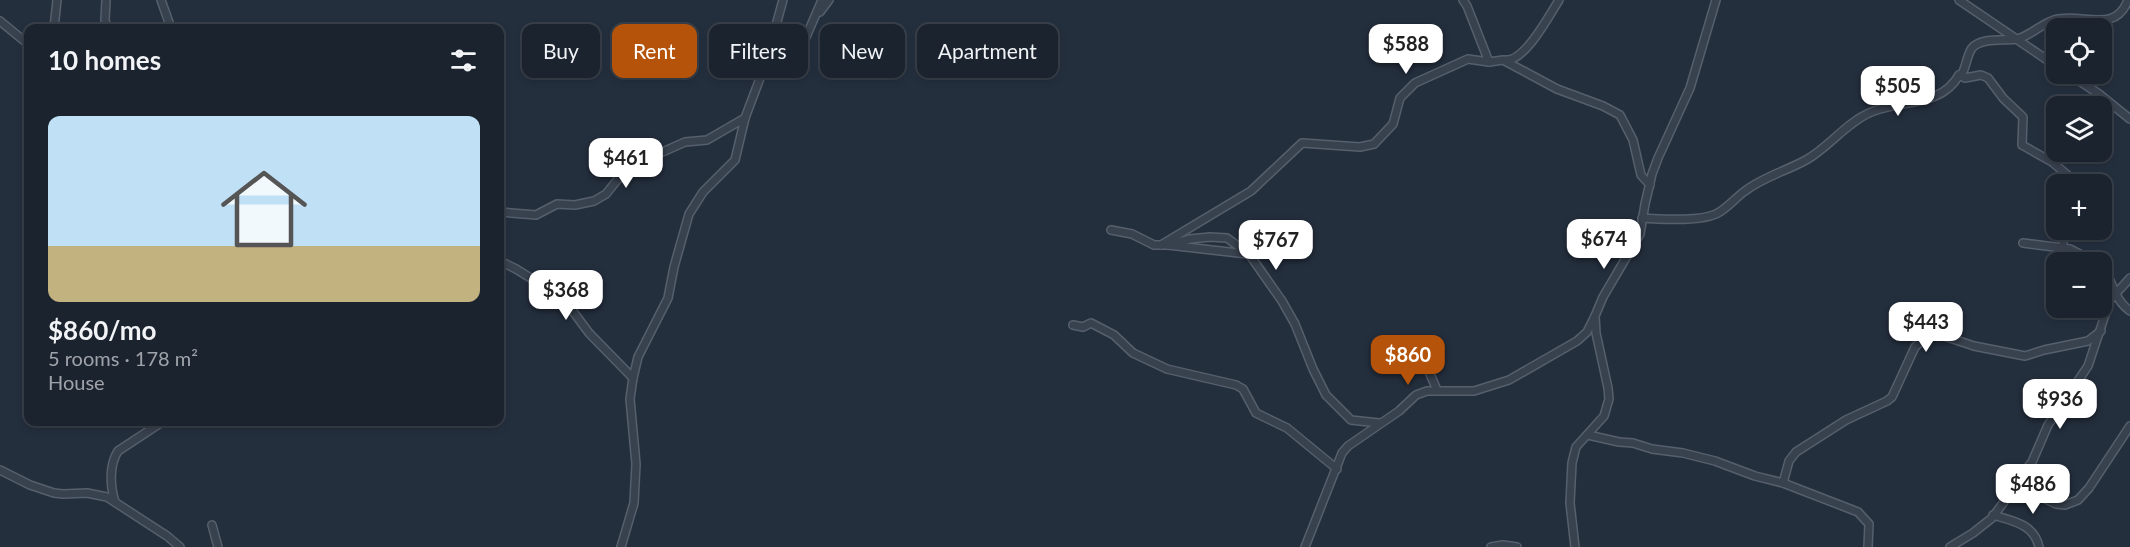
<!DOCTYPE html>
<meta charset="utf-8">
<style>
body{margin:0;font-family:Lato,sans-serif;background:#242b36;color:#f1f3f6;height:100vh;display:flex;flex-direction:column;font-size:22px;white-space:nowrap}
*{box-sizing:border-box;margin:0}
p{font-size:20px;color:#a0a4aa}
.icon{flex:none;width:33px;height:33px;fill:none;stroke:currentColor;stroke-width:2;stroke-linecap:round;stroke-linejoin:round}
.map{position:relative;flex:1;overflow:hidden}
.panel{position:absolute;left:24px;top:24px;width:480px;height:402px;display:flex;flex-direction:column;background:#1b232e;border-radius:12px;box-shadow:0 3px 9px #0003,0 0 0 2px #39404a}
.panel>*{flex:none}
.guide{position:absolute;left:522px;top:24px;width:570px;height:54px;display:flex;gap:12px}
.tools{position:absolute;left:2046px;top:18px;display:grid;gap:12px}
.tools a{display:grid;place-items:center;width:66px;height:66px;border-radius:12px;background:#1b232e;box-shadow:0 3px 9px #0003,0 0 0 2px #39404a;font-size:30px}
.price{position:absolute;translate:-50% -51px;padding:0 14px;border-radius:12px;background:#fff;color:#222;font-size:20px;line-height:39px;filter:drop-shadow(0 2px 3px #0008)}
.price::after{content:'';position:absolute;left:50%;top:36px;width:18px;height:14px;margin-left:-9px;background:inherit;clip-path:polygon(0 0,100% 0,50% 100%)}
.price.selected{background:#b45309;color:#fff}
ul{padding:0;list-style:none}
li{display:grid;align-content:center;gap:12px;height:318px;padding:0 24px}
li+li{border-top:2px solid #39404a}
li span{display:grid;place-items:center;height:186px;border-radius:12px;color:#555}
li>.icon{margin-inline-start:auto}
span .icon{width:108px;height:108px;fill:#fffc;stroke-width:1}
li b{font-size:26px}
h2{display:flex;justify-content:space-between;align-items:center;height:72px;padding:0 24px;font-size:26px}
.chip{padding:0 21px;border-radius:12px;background:#1b232e;box-shadow:0 3px 9px #0003,0 0 0 2px #39404a;font-size:21px;line-height:54px}
.chip.selected{background:#b45309;color:#fff}
.map>svg:first-child{display:block}
</style>
<div class="map">
<svg width="2130" height="547" viewBox="0 0 2130 547">
<rect width="100%" height="100%" fill="#242f3e"/>
<g fill="none" stroke-linecap="round" stroke-linejoin="round">
<defs>
<g id="street">
<polyline points="106,0 105,20 107,28"/>
<polyline points="161,0 171,28"/>
<polyline points="1463,0 1467,6 1489,62"/>
<polyline points="1959,0 2056,66"/>
<polyline points="820,12 829,0"/>
<polyline points="0,21 28,44"/>
<polyline points="54,28 57,0"/>
<path d="M1506 60C1525 61 1549 16 1559 0"/>
<polyline points="765,65 798,44 806,37 822,0"/>
<polyline points="2069,74 2099,94 2130,119"/>
<polyline points="1959,75 1965,78 1981,75 1988,78 2003,98 2023,117 2022,145 2052,162 2071,178 2078,180 2080,184"/>
<polyline points="500,212 536,215 557,204 575,205 594,201 606,194 618,179 649,158 685,142 707,140 745,118"/>
<path d="M1642 218C1663 219 1697 222 1716 214 1727 209 1735 198 1745 191 1763 177 1786 171 1806 160 1829 147 1845 124 1869 113 1899 99 1941 108 1959 75L1962 74C1966 67 1967 55 1972 48 1982 37 2004 41 2017 39 2030 36 2041 24 2054 20 2082 12 2115 35 2128 0"/>
<polyline points="1111,230 1132,234 1154,245 1168,245 1190,239 1210,237 1227,238 1249,254 1282,301 1295,324 1313,369 1326,395 1351,420 1379,423"/>
<polyline points="2023,243 2070,249 2095,262"/>
<polyline points="1161,245 1251,191 1302,143 1360,147 1374,144 1393,124 1400,98 1415,83 1468,59 1489,62 1503,60 1557,89 1603,106 1620,115 1633,140 1641,175 1650,185"/>
<polyline points="1168,245 1247,254"/>
<polyline points="2063,248 2063,230"/>
<polyline points="500,261 516,269 563,298 589,333 633,378"/>
<path d="M2102 268C2114 281 2113 299 2130 311"/>
<polyline points="1073,325 1083,327 1091,323 1114,335 1133,353 1167,369 1236,385 1243,389 1256,413 1287,428 1337,469"/>
<polyline points="1403,347 1427,367 1437,390"/>
<polyline points="1588,435 1619,442 1633,443 1652,449 1683,453 1715,461 1755,476 1783,483 1858,512 1869,524 1868,547"/>
<polyline points="0,470 30,485 54,493 63,494 87,493 107,497 167,536 180,547"/>
<polyline points="1783,483 1789,461 1796,452 1846,420 1887,401 1892,397 1915,347 1928,335 1941,335 1974,346 2025,356 2044,350 2088,341 2101,331"/>
<polyline points="2012,487 2030,491 2056,504 2065,505 2078,500 2089,488 2130,426"/>
<path d="M115 502C110 486 109 465 118 451L162 422"/>
<path d="M1993 515C2013 521 2034 524 2039 547"/>
<polyline points="212,525 218,547"/>
<polyline points="621,547 634,503 636,464 630,399 633,378 638,357 668,298 674,267 689,214 703,192 735,160 745,118 765,65 783,0"/>
<polyline points="1305,547 1342,453 1348,446 1399,411 1416,395 1427,391 1474,391 1509,380 1577,341 1587,332 1595,316"/>
<polyline points="1491,547 1503,545 1517,547"/>
<polyline points="1575,547 1570,503 1572,463 1576,447 1604,416 1609,399 1608,388 1596,333 1595,316 1603,297 1640,234 1645,204 1652,174 1658,158 1690,88 1716,0"/>
<polyline points="1950,547 1973,533 1992,518 2012,491 2012,487 2032,462 2048,425 2088,366 2110,300 2130,278"/>
</g>
</defs>
<use href="#street" stroke="#565f6c" stroke-width="10"/>
<use href="#street" stroke="#38414e" stroke-width="7"/>
</g>
</svg>
<div class="tools">
<a><svg class="icon" aria-label="locate" viewBox="0 0 24 24"><circle cx="12" cy="12" r="6"/><path d="M12 2v4M12 18v4M2 12h4M18 12h4"/></svg></a>
<a><svg class="icon" aria-label="layers" viewBox="0 0 24 24"><path d="M12 4l9 5-9 5-9-5zM3 14l9 5 9-5"/></svg></a>
<a>+</a>
<a>−</a>
</div>
<b class="price" style="left:1406px;top:75px">$588</b>
<b class="price" style="left:1898px;top:117px">$505</b>
<b class="price" style="left:626px;top:189px">$461</b>
<b class="price" style="left:1604px;top:270px">$674</b>
<b class="price" style="left:1276px;top:271px">$767</b>
<b class="price" style="left:566px;top:321px">$368</b>
<b class="price" style="left:1926px;top:353px">$443</b>
<b class="price selected" style="left:1408px;top:386px">$860</b>
<b class="price" style="left:2060px;top:430px">$936</b>
<b class="price" style="left:2033px;top:515px">$486</b>
<div class="guide">
<a class="chip">Buy</a>
<a class="chip selected">Rent</a>
<a class="chip">Filters</a>
<a class="chip">New</a>
<a class="chip">Apartment</a>
</div>
<section class="panel">
<h2>10 homes<svg class="icon" aria-label="filters" viewBox="0 0 24 24"><path d="M4 7h16M4 17h16"/><circle cx="9" cy="7" r="2"/><circle cx="15" cy="17" r="2"/></svg></h2>
<ul>
<li><span style="background:linear-gradient(#bfe0f5 70%,#c2b280 0)"><svg class="icon" aria-label="home" viewBox="0 0 24 24"><path d="M3 11l9-7 9 7M6 9v11h12V9"/></svg></span><div><b>$860/mo</b><p>5 rooms · 178 m²</p><p>House</p></div></li>
</ul>
</section>
</div>
